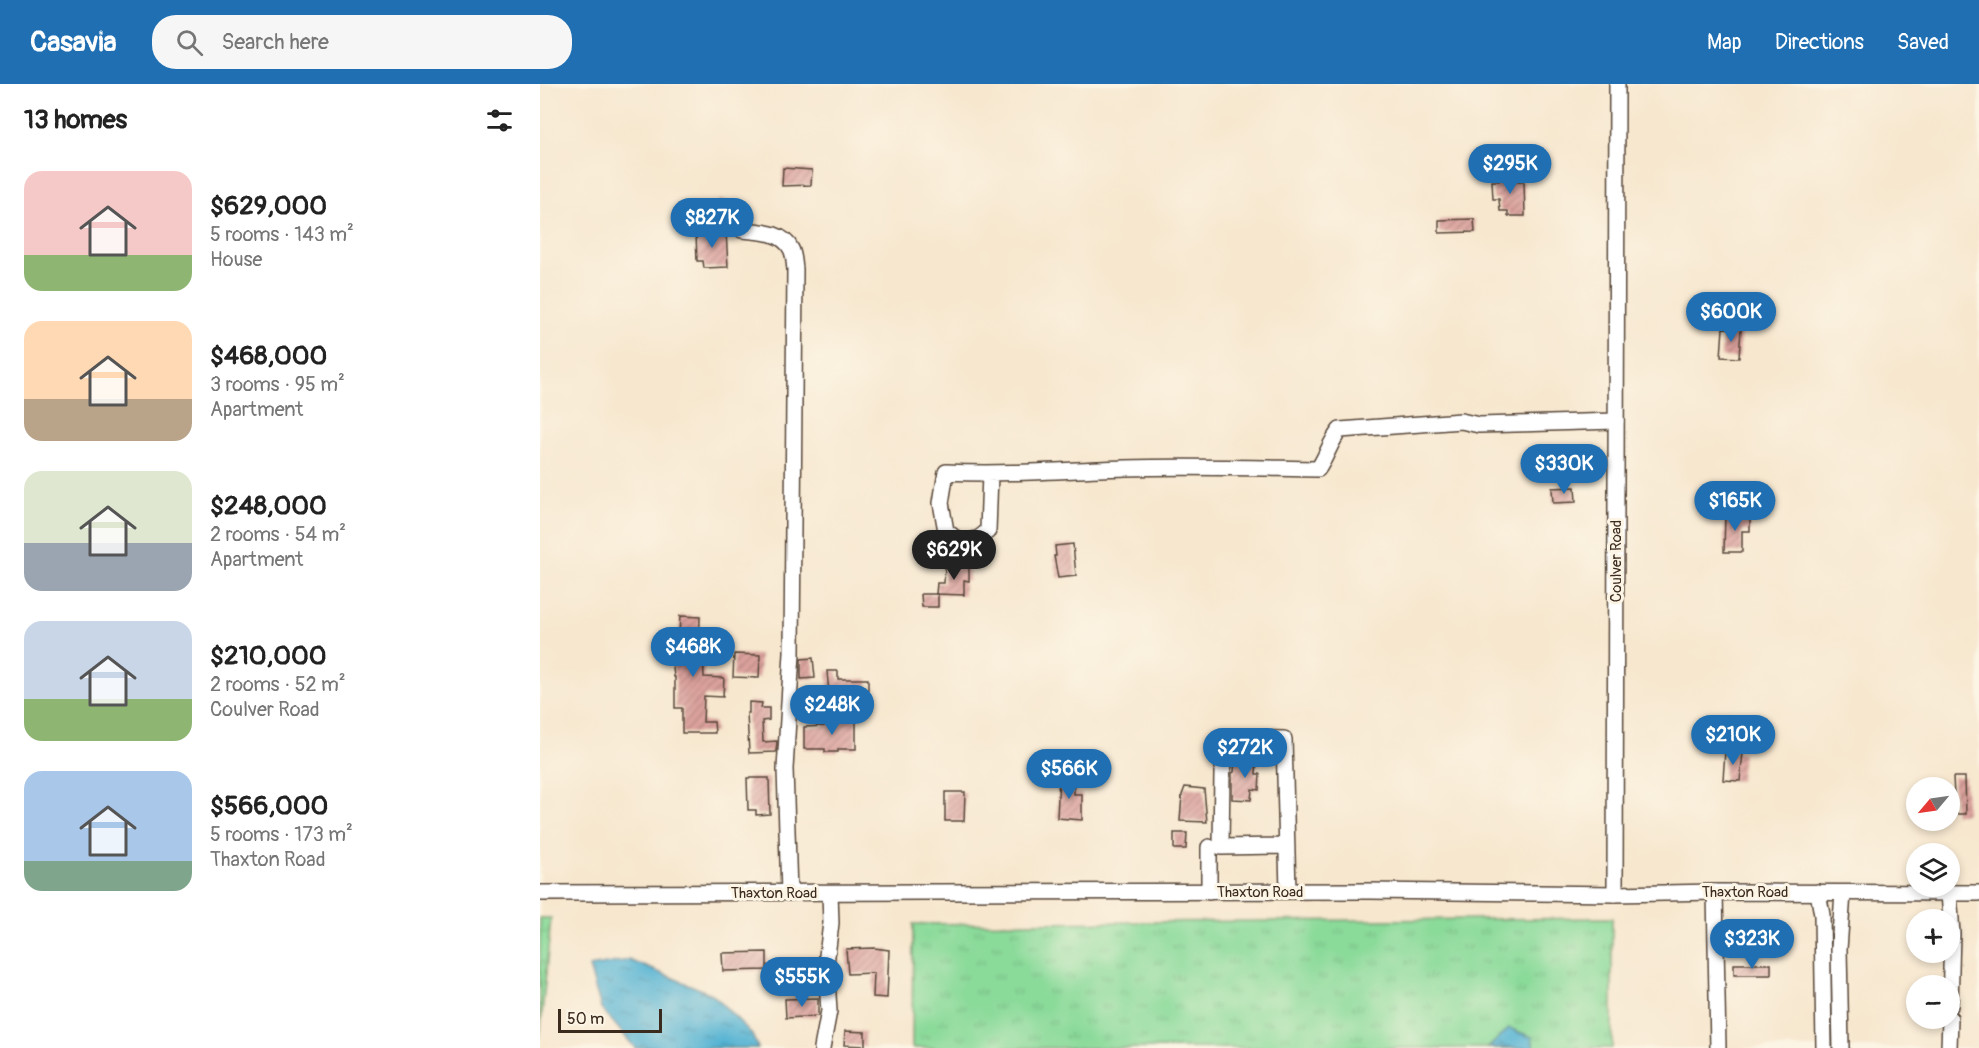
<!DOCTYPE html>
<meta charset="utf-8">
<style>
body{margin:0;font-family:Pangolin,sans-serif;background:#f6f6f6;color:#222;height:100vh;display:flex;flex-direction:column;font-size:22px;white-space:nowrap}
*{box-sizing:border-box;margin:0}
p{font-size:20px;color:#767676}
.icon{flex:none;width:33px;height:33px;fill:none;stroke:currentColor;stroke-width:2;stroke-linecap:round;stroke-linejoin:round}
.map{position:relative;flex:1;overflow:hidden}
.drawer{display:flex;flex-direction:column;background:#fff;width:540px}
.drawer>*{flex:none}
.needle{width:39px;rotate:241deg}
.tools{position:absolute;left:1366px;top:693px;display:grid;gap:12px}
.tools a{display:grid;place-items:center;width:54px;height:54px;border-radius:50%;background:#fff;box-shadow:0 3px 9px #0003;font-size:30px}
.scale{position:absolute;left:18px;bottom:15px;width:104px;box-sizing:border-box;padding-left:6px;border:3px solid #3b2a1e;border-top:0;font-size:16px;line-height:21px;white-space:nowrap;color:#3b2a1e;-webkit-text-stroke:4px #fcf5e5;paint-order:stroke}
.price{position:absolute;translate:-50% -51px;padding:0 14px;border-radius:21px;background:#1f6fb2;color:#fff;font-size:20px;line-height:39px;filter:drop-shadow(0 2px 3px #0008)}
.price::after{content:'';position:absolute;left:50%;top:36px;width:18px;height:14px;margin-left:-9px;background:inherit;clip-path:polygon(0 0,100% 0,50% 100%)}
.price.selected{background:#222;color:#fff}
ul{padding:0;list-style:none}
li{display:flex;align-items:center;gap:18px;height:150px;padding:0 24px}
li span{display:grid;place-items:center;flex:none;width:168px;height:120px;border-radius:18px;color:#555}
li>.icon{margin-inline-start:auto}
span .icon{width:72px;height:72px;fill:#fffc;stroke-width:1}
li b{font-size:26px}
h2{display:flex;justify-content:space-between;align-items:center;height:72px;padding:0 24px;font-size:26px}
header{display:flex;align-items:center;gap:36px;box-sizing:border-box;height:84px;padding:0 30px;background:#1f6fb2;color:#fff}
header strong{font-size:28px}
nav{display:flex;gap:33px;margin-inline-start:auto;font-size:21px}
.search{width:420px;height:54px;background:#f6f6f6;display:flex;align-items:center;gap:15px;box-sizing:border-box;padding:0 21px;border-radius:24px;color:#767676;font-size:22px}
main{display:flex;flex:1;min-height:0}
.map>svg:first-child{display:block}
</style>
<header>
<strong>Casavia</strong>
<div class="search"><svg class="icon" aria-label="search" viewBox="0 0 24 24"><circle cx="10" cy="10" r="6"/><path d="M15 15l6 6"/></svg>Search here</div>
<nav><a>Map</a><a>Directions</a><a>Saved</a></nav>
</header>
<main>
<section class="drawer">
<h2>13 homes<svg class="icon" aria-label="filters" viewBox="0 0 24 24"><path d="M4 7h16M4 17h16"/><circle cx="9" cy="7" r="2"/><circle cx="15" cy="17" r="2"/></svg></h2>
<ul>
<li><span style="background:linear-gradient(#f6c9c9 70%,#8fb573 0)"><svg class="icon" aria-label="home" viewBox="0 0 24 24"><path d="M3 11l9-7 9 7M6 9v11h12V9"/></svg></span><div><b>$629,000</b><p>5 rooms · 143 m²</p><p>House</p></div></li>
<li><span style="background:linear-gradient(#ffd9b3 65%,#b9a48a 0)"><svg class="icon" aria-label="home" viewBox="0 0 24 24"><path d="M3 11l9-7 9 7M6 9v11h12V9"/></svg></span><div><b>$468,000</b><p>3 rooms · 95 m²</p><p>Apartment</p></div></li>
<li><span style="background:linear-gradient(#dfe7d0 60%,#9aa5b1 0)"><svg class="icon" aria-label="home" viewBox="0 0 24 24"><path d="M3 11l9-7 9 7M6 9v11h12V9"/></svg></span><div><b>$248,000</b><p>2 rooms · 54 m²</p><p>Apartment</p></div></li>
<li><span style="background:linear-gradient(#c9d6e8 65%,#8fb573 0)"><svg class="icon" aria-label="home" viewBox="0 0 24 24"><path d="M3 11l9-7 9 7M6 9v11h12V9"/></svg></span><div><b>$210,000</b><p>2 rooms · 52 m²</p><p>Coulver Road</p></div></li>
<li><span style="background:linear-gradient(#a9c7e8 75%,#7fa58c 0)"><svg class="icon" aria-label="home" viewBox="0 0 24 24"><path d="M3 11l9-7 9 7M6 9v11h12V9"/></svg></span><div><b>$566,000</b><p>5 rooms · 173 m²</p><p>Thaxton Road</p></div></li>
</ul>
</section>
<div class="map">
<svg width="1439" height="964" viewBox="0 0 1439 964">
<defs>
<pattern id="grass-tufts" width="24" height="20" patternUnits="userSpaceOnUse" patternTransform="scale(1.5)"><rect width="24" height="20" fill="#8ada9a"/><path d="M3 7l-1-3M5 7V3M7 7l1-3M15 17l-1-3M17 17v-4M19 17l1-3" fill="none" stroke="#78bb84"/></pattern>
<pattern id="water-ripples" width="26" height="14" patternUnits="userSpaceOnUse" patternTransform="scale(1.5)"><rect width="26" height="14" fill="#55b3d3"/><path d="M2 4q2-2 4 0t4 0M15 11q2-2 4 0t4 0" fill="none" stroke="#4892ab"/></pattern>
<pattern id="building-hatch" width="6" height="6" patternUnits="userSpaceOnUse" patternTransform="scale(1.5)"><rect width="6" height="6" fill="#dca29d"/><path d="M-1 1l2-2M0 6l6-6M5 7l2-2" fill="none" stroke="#b4847f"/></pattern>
</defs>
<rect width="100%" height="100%" fill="#fcf5e5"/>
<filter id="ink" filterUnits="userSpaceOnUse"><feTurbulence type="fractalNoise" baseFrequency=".0167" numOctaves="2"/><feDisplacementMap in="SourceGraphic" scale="12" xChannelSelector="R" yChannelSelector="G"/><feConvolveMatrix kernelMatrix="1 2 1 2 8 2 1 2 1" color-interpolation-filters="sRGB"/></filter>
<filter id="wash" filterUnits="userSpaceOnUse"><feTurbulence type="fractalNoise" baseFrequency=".008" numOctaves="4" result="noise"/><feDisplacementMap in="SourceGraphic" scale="24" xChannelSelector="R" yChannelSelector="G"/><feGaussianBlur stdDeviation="1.35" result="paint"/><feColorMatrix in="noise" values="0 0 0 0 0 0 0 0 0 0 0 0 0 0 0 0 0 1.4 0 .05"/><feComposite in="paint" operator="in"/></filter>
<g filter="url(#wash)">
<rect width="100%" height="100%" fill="#f7e7cf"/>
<g fill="url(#grass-tufts)" stroke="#62825c" stroke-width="1.5">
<polygon points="0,834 11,834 0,952"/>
<polygon points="1072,834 1072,964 372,964 373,840"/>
</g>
<g fill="url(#water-ripples)" stroke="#486e78" stroke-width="1.5">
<polygon points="89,876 172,910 211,949 218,964 95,964 61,924 49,883"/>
<polygon points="969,944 992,953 994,964 948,964"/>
</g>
<g id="blocks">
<g fill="url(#building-hatch)">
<polygon points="243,84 272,86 271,101 242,102"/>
<polygon points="959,90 970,90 970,97 984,98 985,132 968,132 968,127 960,127 959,115 953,115 952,97 959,97"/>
<polygon points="179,116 191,118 188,130 177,129"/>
<polygon points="934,135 935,148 899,149 899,136"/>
<polygon points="186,147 188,183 164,184 163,177 157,177 156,149"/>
<polygon points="1183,244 1201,245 1199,274 1181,273"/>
<polygon points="1035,403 1036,418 1013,419 1012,404"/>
<polygon points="1185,430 1210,431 1210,447 1202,447 1202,468 1184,468"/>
<polygon points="383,452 399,453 399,466 382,465"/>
<polygon points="533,460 536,492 518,494 514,472 516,472 515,462"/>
<polygon points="405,483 429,483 429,497 424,496 424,511 396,510 397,499 404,499"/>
<polygon points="381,510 398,510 398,523 382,523"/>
<polygon points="140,532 160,533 159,564 163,564 164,593 184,594 183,613 164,612 163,638 174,638 175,649 142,649 142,624 135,624 135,593 134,593 133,584 135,552 139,552"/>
<polygon points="194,570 220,571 219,594 193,593"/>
<polygon points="273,574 275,594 261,595 261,575"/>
<polygon points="287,587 298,587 298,595 328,595 328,607 289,609"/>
<polygon points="209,618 222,619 221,624 229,624 229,636 222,637 223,658 237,657 236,668 209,669 207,629 209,629"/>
<polygon points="284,635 316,635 316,665 298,665 298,668 285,668 285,665 264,665 264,643 284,642"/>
<polygon points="1185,667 1203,669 1200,697 1183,696"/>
<polygon points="695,674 717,675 716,690 720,690 719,706 712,705 711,716 692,715 692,689 694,688"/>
<polygon points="519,692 534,692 534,710 542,710 542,736 517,734"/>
<polygon points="1413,693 1425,693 1426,730 1415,730"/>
<polygon points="207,694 229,694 230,730 216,731 216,726 208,726"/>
<polygon points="645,703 664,705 667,738 640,737 642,711"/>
<polygon points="405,708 425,708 424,737 405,737"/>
<polygon points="634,749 647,749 646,765 634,765"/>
<polygon points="334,864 349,866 347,914 333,913 334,889 308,890 306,865"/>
<polygon points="227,868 227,886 183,887 182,869"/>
<rect x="1194" y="880" width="37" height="11"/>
<polygon points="278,914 278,932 246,934 245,915"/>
<polygon points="305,947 325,948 325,962 304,961"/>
</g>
</g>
</g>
<g filter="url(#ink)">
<use href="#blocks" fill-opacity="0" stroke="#574639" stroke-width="1.5"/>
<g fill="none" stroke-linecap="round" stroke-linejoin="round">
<defs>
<g id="minor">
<path d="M202 146C219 148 242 147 251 165 254 170 254 179 255 185L252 569 245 685 249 809"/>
<path d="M450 390 448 447 439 454 423 460 406 447 401 419 406 388C466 391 526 386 585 384 650 382 714 384 778 385 787 372 790 358 800 346L921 337 939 341 1076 337"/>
<polyline points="746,762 681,763 682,689 690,654 744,655 748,807"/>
<polyline points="669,763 669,808"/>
<polyline points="1175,808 1178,964"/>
<polyline points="1278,808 1282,831 1284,964"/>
<polyline points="0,809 829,807 1075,810 1175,808 1439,809"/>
<polyline points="1409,809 1412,849 1410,922"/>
<polyline points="1075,810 1077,0"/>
<polyline points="282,964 289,927 286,880 291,839 290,809"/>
<polyline points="1301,964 1299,865 1303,809"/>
<polyline points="1409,964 1410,934"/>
</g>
</defs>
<use href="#minor" stroke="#574639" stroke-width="18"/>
<use href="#minor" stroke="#fff" stroke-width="15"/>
</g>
</g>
<g text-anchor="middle" stroke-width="6" stroke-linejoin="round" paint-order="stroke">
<g font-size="15" fill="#3b2a1e" stroke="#fcf5e5">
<text transform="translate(1076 477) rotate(-90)" y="5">Coulver Road</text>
<text x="720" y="813">Thaxton Road</text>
<text x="1205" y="813">Thaxton Road</text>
<text x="234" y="814">Thaxton Road</text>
</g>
</g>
</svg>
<div class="tools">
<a><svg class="needle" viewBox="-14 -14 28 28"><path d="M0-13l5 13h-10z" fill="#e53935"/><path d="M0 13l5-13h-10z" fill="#767676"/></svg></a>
<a><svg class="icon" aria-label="layers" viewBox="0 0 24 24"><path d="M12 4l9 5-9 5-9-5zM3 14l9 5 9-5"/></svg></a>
<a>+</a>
<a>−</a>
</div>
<div class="scale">50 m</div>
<b class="price" style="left:970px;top:111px">$295K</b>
<b class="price" style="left:172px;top:165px">$827K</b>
<b class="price" style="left:1191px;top:259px">$600K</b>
<b class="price" style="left:1024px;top:411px">$330K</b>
<b class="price" style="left:1195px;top:448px">$165K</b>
<b class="price selected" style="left:414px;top:497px">$629K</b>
<b class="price" style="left:153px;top:594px">$468K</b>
<b class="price" style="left:292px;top:652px">$248K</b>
<b class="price" style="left:1193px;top:682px">$210K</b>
<b class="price" style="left:705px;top:695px">$272K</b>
<b class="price" style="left:529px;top:716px">$566K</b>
<b class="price" style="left:1212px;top:886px">$323K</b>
<b class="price" style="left:262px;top:924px">$555K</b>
</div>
</main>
